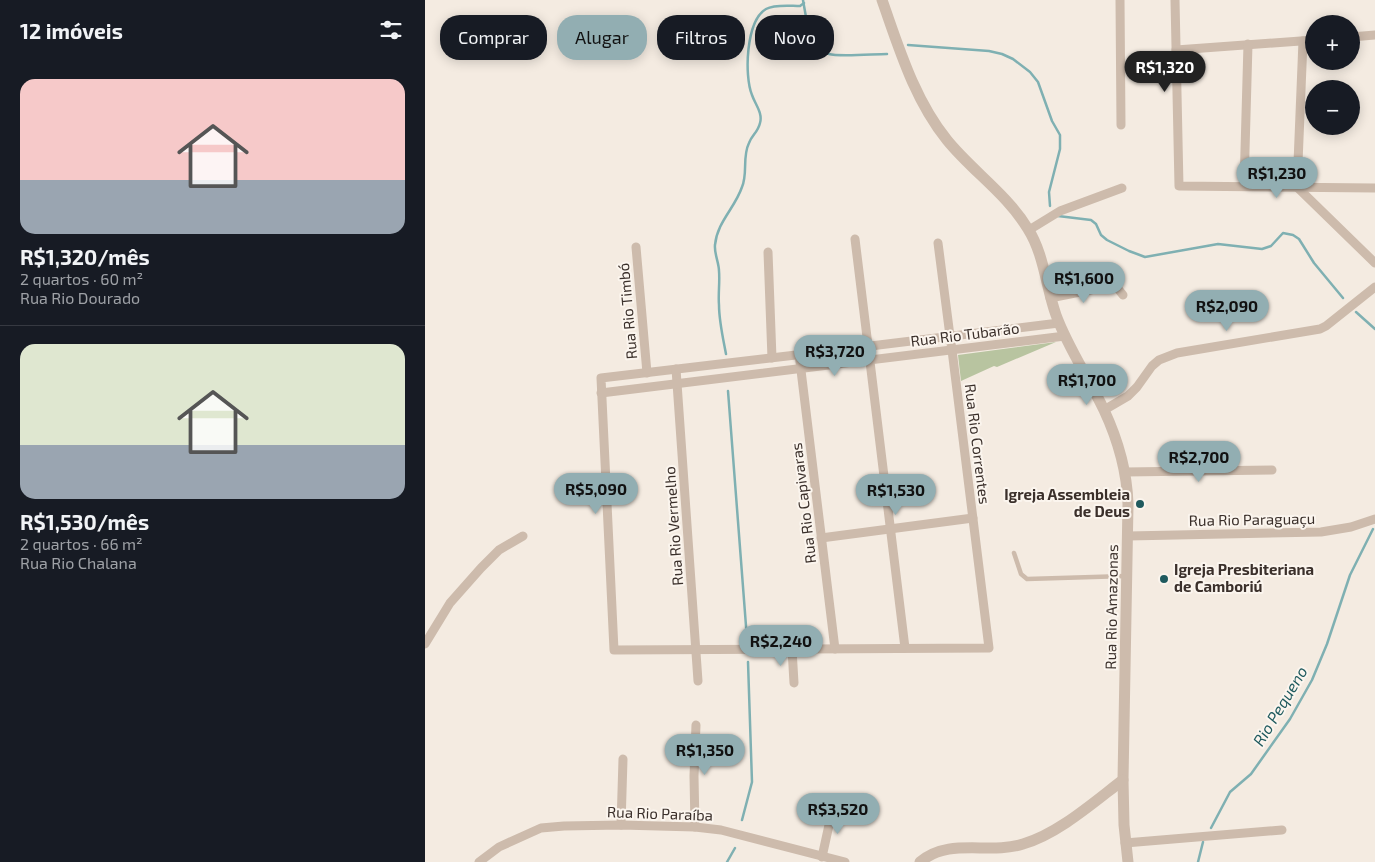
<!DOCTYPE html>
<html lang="pt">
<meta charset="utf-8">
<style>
body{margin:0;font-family:"Exo 2",sans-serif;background:#242831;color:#f1f3f6;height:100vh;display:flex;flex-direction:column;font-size:19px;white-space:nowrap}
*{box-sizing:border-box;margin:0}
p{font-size:16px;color:#9ea1a6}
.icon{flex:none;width:28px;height:28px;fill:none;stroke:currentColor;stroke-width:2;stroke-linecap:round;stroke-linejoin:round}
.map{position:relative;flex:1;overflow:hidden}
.drawer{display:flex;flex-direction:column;background:#171b24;width:425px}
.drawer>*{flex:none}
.hud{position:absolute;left:15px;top:15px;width:475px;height:45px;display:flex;gap:10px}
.buttons{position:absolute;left:880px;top:15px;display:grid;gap:10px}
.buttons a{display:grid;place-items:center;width:55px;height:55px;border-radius:50%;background:#171b24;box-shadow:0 2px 12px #0003;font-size:25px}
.price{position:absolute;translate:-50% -42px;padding:0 11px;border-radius:18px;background:#92aeb2;color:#111;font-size:16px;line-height:32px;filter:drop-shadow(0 1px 2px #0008)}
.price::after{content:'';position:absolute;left:50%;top:30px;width:15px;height:11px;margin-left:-8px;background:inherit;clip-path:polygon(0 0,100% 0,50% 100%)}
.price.on{background:#222;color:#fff}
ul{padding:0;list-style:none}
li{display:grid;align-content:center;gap:10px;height:265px;padding:0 20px}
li+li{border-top:1px solid #363941}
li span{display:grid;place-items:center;height:155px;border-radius:15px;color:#555}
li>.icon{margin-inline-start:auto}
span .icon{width:90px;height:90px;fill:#fffc;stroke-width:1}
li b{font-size:21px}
h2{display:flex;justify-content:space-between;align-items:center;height:60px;padding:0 20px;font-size:21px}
.tag{padding:0 18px;border-radius:20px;background:#171b24;box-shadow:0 2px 12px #0003;font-size:18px;line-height:45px}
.tag.on{background:#92aeb2;color:#111}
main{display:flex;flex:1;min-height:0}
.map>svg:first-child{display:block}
</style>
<main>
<section class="drawer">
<h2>12 imóveis<svg class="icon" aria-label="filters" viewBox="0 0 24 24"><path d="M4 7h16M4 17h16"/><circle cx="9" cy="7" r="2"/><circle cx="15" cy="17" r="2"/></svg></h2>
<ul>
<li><span style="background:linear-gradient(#f6c9c9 65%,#9aa5b1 0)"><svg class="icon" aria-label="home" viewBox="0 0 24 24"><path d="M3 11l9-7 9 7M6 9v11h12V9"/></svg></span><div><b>R$1,320/mês</b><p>2 quartos · 60 m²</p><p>Rua Rio Dourado</p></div></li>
<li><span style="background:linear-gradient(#dfe7d0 65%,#9aa5b1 0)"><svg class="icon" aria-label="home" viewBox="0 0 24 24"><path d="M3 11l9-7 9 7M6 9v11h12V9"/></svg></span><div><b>R$1,530/mês</b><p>2 quartos · 66 m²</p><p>Rua Rio Chalana</p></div></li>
</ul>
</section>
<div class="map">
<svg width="950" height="862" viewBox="0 0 950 862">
<rect width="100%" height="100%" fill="#f4ebe1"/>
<polygon fill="#b8c4a0" points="631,342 572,367 569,366 536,381 533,355"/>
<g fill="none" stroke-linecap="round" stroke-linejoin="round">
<g stroke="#7fb0b2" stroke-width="2.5">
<path d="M378 0C381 17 384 47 404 54 414 57 449 54 462 54"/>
<polyline points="483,45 564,51 577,54 588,59 605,72 613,82 627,121 635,135 635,149 624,192 625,206"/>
<polyline points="633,216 666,220 671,224 676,235 682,240 704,251 720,257 793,244 837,249 846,246 858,233 868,235 874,239 889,263 918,298"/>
<polyline points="931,312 950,329"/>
<path d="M301 354C298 338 294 321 294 305 293 294 295 282 294 271 294 263 289 253 290 245 292 222 310 208 317 187 323 173 317 157 324 143 327 135 333 132 335 123 338 113 330 104 327 95 319 75 321 21 341 9 350 4 365 6 375 6L379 3"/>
<polyline points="303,391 322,639"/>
<polyline points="317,820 327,782 323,662"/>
<polyline points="786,828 805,792 826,774 865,719 887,680 902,644 925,575 948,529"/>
<polyline points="302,862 310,848"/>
<polyline points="773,862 778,842"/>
</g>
<polyline stroke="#cdbbac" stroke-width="4.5" points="589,553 596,574 602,579 701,576"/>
<g stroke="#cdbbac" stroke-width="9">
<polyline points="695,0 696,125"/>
<polyline points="750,0 754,186 950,188"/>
<polyline points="926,37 950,35"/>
<polyline points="878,41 872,187 950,263"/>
<polyline points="751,50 889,40"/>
<polyline points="819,186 823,44"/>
<polyline points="604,230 635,211 697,188"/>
<polyline points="430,239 480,648"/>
<path d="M513 243 525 336 527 350 564 648 189 650 176 378C329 360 481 342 634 323"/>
<polyline points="211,247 222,373"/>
<polyline points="343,252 347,358"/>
<polyline points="625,298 690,285 698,295"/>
<polyline points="374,354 410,649"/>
<polyline points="251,369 273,681"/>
<polyline points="176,393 640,336"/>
<polyline points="679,410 703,396 712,387 727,366 734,360 752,353 895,329 901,326 950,287"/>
<polyline points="700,472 847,470"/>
<polyline points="703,536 896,532 926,527 950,519"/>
<polyline points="396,538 548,518"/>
<polyline points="0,644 25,603 56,568 74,550 98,536"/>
<polyline points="367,649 369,683"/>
<polyline points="196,825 198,759"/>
<polyline points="270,827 269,776 271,725"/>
<polyline points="700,843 857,830"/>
<polyline points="397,857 404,825 416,807"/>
<polyline points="54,862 74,847 116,828 139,826 196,825 270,827 296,830 420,862"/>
</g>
<g stroke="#cdbbac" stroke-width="11">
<path d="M457 0C474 48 489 99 522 140 547 171 582 194 603 229 619 254 621 287 631 315 643 348 664 378 679 410 693 440 702 471 703 504L698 780 699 825 703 862"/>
<path d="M495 862C525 837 563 855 598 844 633 834 669 802 698 780"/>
</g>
</g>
<g fill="#1f5a5e" stroke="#fbf5ee" stroke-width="2">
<circle cx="715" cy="504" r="5"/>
<circle cx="739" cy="579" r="5"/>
</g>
<g text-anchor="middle" stroke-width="4" stroke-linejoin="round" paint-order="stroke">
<g font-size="15" fill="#3b302b" stroke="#fbf5ee">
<text transform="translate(203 311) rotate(-95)" y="5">Rua Rio Timbó</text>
<text transform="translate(540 335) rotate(-7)" y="5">Rua Rio Tubarão</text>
<text transform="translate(552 444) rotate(83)" y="5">Rua Rio Correntes</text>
<text transform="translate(379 503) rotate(-97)" y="5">Rua Rio Capivaras</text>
<text transform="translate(827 520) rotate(-1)" y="5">Rua Rio Paraguaçu</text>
<text transform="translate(249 526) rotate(-94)" y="5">Rua Rio Vermelho</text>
<text transform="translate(687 607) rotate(-89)" y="5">Rua Rio Amazonas</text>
<text transform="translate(235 814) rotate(2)" y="5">Rua Rio Paraíba</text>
</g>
<g font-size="15" font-weight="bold" fill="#3b302b" stroke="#fbf5ee" text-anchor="end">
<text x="705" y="500">Igreja Assembleia<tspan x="705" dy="17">de Deus</tspan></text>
<text x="749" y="575" text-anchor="start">Igreja Presbiteriana<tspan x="749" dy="17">de Camboriú</tspan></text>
</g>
<g font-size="16" font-style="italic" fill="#1f5a5e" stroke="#fbf5ee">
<text transform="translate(855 706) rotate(-59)" y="6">Rio Pequeno</text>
</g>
</g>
</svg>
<div class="buttons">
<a>+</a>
<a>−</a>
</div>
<b class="price on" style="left:740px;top:93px">R$1,320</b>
<b class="price" style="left:852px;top:199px">R$1,230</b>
<b class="price" style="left:659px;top:304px">R$1,600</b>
<b class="price" style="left:802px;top:332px">R$2,090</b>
<b class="price" style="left:410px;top:377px">R$3,720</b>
<b class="price" style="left:662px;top:406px">R$1,700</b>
<b class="price" style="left:774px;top:483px">R$2,700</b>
<b class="price" style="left:171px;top:515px">R$5,090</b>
<b class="price" style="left:471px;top:516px">R$1,530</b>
<b class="price" style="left:356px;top:667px">R$2,240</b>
<b class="price" style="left:280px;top:776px">R$1,350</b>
<b class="price" style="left:413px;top:835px">R$3,520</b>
<div class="hud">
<a class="tag">Comprar</a>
<a class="tag on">Alugar</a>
<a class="tag">Filtros</a>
<a class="tag">Novo</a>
</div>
</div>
</main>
